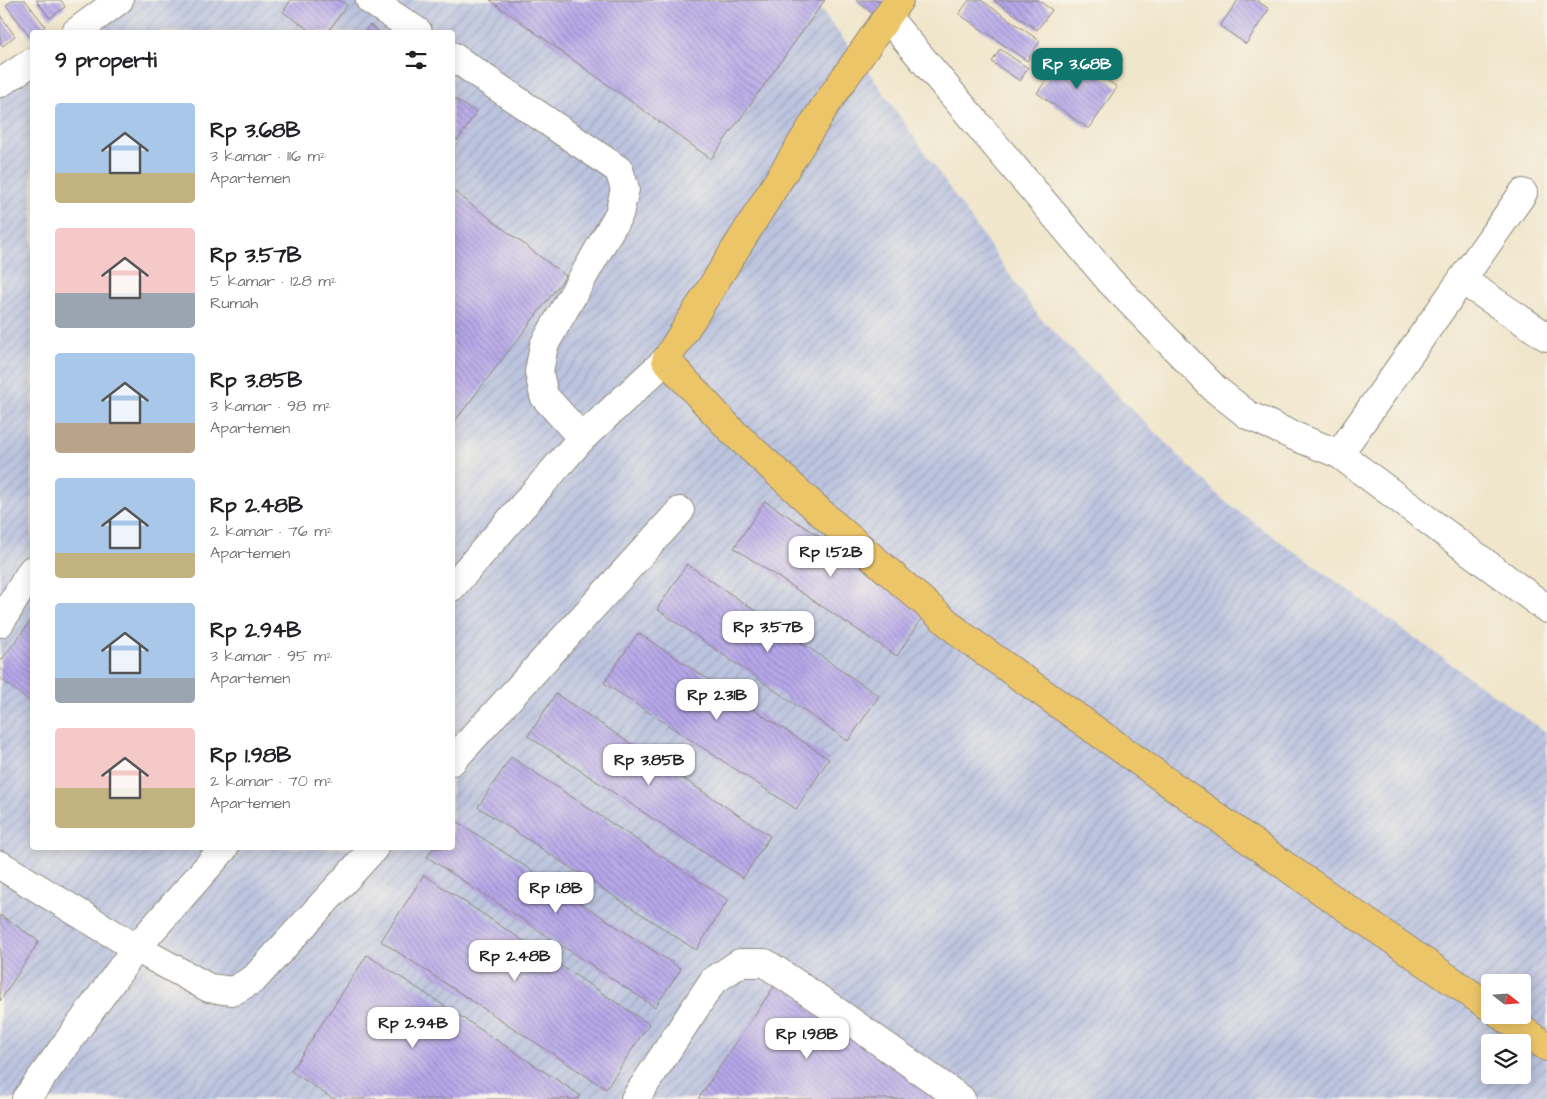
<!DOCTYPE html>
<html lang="id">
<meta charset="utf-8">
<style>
body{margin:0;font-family:"Architects Daughter",sans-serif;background:#f6f6f6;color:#202124;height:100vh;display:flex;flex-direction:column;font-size:19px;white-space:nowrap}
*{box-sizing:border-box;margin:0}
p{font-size:16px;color:#757577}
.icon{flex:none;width:28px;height:28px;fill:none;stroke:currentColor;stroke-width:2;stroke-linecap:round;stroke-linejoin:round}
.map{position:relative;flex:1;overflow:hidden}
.panel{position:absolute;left:30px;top:30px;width:425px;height:820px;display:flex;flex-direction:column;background:#fff;border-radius:5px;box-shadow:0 2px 12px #0003}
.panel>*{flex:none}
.needle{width:32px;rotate:107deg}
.tools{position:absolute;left:1481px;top:974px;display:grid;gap:10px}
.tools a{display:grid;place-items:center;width:50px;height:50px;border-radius:5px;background:#fff;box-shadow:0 2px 12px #0003;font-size:25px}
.price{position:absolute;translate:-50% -42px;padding:0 11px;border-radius:10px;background:#fff;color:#222;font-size:16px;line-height:32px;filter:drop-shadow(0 1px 2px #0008)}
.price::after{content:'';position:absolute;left:50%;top:30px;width:15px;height:11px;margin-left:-8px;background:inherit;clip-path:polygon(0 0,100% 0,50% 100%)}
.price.active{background:#0f766e;color:#fff}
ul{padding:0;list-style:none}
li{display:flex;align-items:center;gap:15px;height:125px;padding:0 25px}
li span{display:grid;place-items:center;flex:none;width:140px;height:100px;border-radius:5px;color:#555}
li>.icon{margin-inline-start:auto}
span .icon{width:60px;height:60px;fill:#fffc;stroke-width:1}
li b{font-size:21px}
h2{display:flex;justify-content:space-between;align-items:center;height:60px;padding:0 25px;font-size:21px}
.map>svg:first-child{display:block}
</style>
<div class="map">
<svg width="1547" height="1099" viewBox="0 0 1547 1099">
<defs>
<pattern id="industrial-furrows" width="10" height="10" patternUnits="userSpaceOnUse" patternTransform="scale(1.25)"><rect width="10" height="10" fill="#bbc3de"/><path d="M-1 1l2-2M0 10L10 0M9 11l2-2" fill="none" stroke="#a1a8bf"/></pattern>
<pattern id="building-back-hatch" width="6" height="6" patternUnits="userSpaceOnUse" patternTransform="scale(1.25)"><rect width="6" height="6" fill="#b6a8e9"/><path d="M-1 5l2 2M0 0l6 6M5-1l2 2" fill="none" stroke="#9489bd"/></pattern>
</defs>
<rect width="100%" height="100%" fill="#f7f3e8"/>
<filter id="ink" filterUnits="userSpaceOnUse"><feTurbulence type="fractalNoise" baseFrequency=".02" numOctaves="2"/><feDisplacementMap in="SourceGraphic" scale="10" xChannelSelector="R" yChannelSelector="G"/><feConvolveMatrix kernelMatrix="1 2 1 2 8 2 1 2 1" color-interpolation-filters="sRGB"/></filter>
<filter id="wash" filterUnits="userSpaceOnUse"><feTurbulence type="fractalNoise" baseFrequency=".0096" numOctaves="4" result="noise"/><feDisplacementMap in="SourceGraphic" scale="20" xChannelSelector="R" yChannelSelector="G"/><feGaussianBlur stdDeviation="1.12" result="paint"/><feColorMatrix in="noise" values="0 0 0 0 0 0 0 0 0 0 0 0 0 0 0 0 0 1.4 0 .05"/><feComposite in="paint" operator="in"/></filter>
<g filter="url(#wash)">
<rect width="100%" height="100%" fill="#f0e6cc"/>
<path fill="url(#industrial-furrows)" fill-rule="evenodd" d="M100 0H813L869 72 1039 317 1224 501 1547 733V1099H0V77L32 52V848H452V32H58ZM1490 982H1522V1015H1490ZM1490 1042H1522V1075H1490Z"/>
<g id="blocks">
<g fill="url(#building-back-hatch)">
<polygon points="13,0 25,0 45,26 37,32 32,32 32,36 30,37 6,5"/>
<polygon points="36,0 61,0 65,7 50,18"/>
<polygon points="291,0 340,0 347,5 328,32 312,32 283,12"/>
<polygon points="490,0 825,0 711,159"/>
<polygon points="856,0 888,0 875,16"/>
<polygon points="969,0 981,0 1040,41 1027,61 959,14"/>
<polygon points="994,0 1038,0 1052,10 1037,30"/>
<polygon points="1238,0 1256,0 1269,9 1246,44 1220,26"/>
<polygon points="0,15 15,36 3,46 0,42"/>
<polygon points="370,25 380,32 364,32"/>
<polygon points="1000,49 1028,68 1020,81 992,62"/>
<polygon points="1066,52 1117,87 1089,129 1037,93"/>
<polygon points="452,97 476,113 458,140 452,137"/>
<polygon points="452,190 566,276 452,425"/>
<polygon points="765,501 928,608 897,656 734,548"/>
<polygon points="687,564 879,696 848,741 657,609"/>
<polygon points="32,619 32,703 0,678 0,662"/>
<polygon points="638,633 829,759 796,809 604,683"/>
<polygon points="556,694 770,836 743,878 528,736"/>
<polygon points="511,757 728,900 696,950 478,807"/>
<polygon points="452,818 681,969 655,1007 427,857 433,848 452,848"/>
<polygon points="424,875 649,1024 606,1089 381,941"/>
<polygon points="0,915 39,941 0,1001"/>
<polygon points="367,955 580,1095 578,1099 333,1099 291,1071"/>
<polygon points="777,982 947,1099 698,1099"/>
</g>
</g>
</g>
<g filter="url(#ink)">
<use href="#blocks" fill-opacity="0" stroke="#8e887c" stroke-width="1"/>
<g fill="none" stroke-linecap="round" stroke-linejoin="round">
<defs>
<g id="minor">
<polyline points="370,0 418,32"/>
<polyline points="887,17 1110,281 1215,389 1248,415 1294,436 1339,454 1547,609"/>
<polyline points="76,32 119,0"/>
<polyline points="452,56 619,170 625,189 619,214 544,345 539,372 544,396 582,438"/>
<polyline points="0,83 32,62"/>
<polyline points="1462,280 1547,337"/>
<polyline points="1339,454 1523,193"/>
<polyline points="452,587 582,438 666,360"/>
<polyline points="0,623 32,570"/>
<polyline points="452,761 680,511"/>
<polyline points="0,865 136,948 209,988 233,991 254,979 374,848"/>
<polyline points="26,1099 136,948 224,848"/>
<polyline points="635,1099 713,981 740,963 765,963 816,997 961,1099"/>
</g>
<g id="major">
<polyline points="899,0 825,106 666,360 731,430 829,520 963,636 1294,872 1490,1007"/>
<polyline points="1501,1015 1547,1047"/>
</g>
</defs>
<use href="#minor" stroke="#8e887c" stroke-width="30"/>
<use href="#major" stroke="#8e887c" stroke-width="30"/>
<use href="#minor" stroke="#fff" stroke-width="28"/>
<use href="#major" stroke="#edc569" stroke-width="28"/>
</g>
</g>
</svg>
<div class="tools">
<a><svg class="needle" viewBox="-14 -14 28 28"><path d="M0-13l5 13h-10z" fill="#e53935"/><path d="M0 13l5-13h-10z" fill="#757577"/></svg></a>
<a><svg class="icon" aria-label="layers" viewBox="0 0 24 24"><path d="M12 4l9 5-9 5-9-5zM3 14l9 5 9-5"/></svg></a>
</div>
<b class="price active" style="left:1077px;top:90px">Rp 3.68B</b>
<b class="price" style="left:831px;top:578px">Rp 1.52B</b>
<b class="price" style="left:768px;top:653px">Rp 3.57B</b>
<b class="price" style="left:717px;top:721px">Rp 2.31B</b>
<b class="price" style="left:649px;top:786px">Rp 3.85B</b>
<b class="price" style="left:556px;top:914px">Rp 1.8B</b>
<b class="price" style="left:515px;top:982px">Rp 2.48B</b>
<b class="price" style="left:413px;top:1049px">Rp 2.94B</b>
<b class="price" style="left:807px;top:1060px">Rp 1.98B</b>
<section class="panel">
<h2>9 properti<svg class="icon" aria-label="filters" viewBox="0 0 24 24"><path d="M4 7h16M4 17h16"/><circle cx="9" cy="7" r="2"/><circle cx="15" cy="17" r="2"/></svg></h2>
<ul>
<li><span style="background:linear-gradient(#a9c7e8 70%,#c2b280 0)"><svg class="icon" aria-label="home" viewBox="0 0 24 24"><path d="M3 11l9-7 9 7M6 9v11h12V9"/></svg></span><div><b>Rp 3.68B</b><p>3 kamar · 116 m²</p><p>Apartemen</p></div></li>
<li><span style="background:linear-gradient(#f6c9c9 65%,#9aa5b1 0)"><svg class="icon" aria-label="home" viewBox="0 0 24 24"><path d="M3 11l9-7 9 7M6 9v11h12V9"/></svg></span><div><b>Rp 3.57B</b><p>5 kamar · 128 m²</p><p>Rumah</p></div></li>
<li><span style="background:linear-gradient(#a9c7e8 70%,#b9a48a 0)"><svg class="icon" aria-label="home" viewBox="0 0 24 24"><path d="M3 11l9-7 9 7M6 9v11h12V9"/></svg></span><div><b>Rp 3.85B</b><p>3 kamar · 98 m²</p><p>Apartemen</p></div></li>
<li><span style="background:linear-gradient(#a9c7e8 75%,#c2b280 0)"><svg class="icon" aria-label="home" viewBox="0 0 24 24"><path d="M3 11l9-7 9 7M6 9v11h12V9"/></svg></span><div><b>Rp 2.48B</b><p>2 kamar · 76 m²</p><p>Apartemen</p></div></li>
<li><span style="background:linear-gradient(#a9c7e8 75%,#9aa5b1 0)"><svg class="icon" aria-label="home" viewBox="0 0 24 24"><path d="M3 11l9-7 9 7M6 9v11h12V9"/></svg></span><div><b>Rp 2.94B</b><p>3 kamar · 95 m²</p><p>Apartemen</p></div></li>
<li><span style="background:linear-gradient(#f6c9c9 60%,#c2b280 0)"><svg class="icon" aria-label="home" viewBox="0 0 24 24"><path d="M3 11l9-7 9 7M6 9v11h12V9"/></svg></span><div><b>Rp 1.98B</b><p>2 kamar · 70 m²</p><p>Apartemen</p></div></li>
</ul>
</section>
</div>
